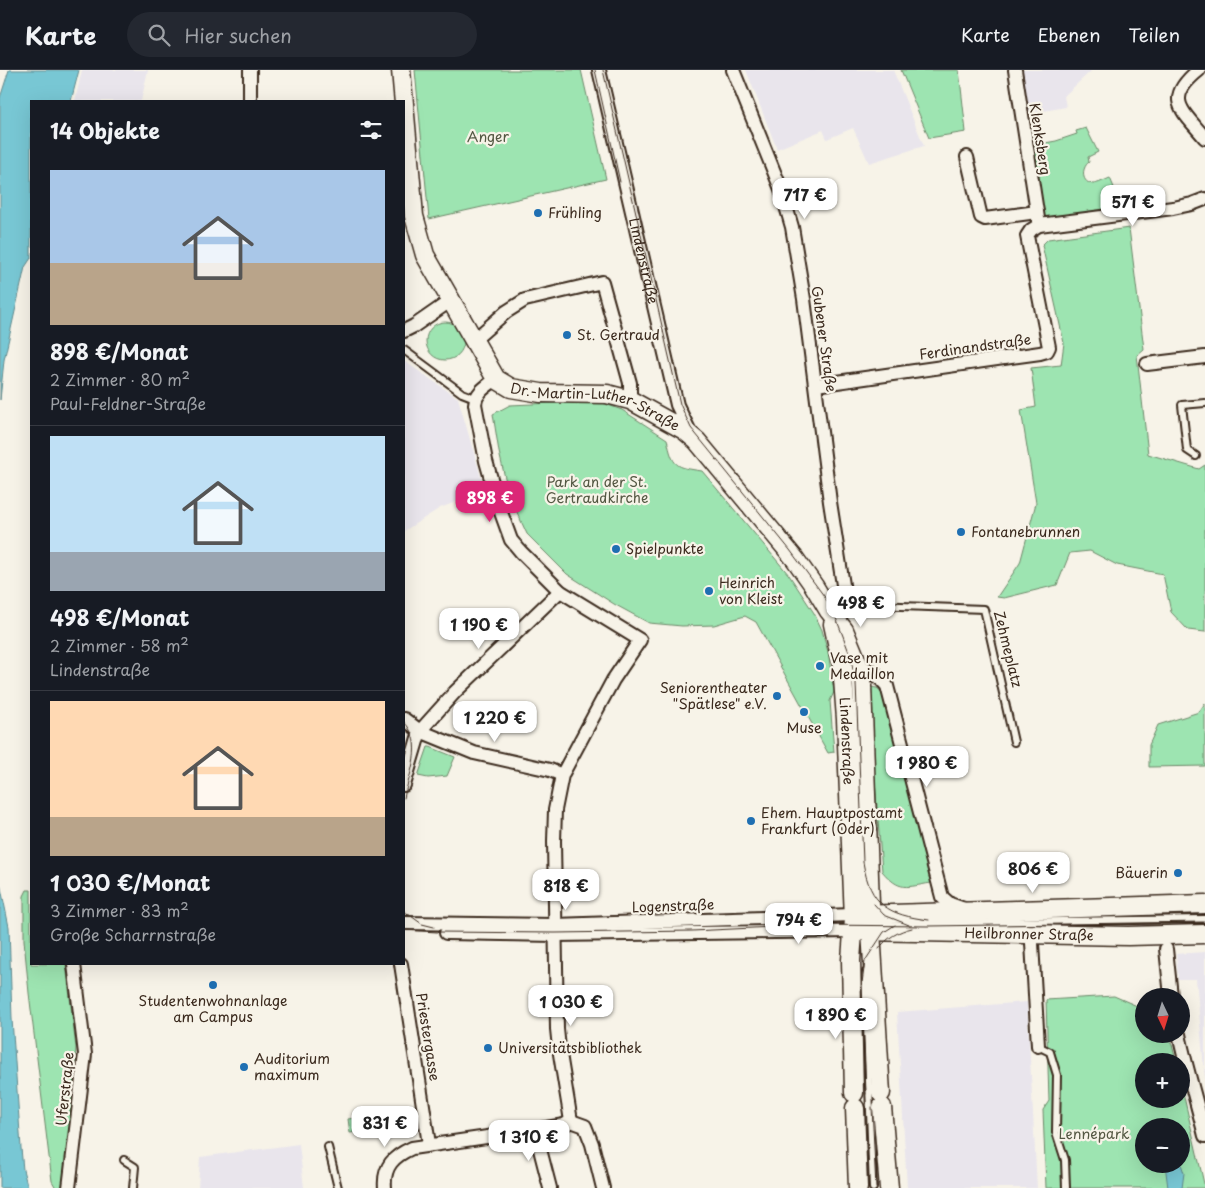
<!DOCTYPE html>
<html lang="de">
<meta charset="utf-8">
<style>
body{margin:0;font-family:"Playpen Sans",sans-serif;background:#242831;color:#f1f3f6;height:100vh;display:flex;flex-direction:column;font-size:19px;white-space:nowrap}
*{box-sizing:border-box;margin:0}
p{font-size:16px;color:#9ea1a6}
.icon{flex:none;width:28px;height:28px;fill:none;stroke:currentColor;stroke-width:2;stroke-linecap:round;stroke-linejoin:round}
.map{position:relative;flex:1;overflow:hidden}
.details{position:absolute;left:30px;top:30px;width:375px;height:865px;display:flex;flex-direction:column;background:#171b24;border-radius:0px;box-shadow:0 5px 20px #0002}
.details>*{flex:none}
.needle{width:32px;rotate:176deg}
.fabs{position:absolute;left:1135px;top:918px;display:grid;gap:10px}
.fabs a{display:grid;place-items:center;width:55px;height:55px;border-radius:50%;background:#171b24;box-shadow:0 5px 20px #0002;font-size:25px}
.price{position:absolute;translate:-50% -42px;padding:0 11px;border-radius:10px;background:#fff;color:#222;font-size:16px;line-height:32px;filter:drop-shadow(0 1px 2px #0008)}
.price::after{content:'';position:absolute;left:50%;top:30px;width:15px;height:11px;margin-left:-8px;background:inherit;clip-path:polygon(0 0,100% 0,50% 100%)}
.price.current{background:#db2777;color:#fff}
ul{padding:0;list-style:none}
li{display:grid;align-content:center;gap:10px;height:265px;padding:0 20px}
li+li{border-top:1px solid #363941}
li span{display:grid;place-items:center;height:155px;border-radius:0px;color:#555}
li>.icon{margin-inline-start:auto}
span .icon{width:90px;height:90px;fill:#fffc;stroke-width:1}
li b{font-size:21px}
h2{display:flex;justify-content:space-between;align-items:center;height:60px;padding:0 20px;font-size:21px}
header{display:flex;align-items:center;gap:30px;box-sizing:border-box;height:70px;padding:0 25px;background:#171b24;border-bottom:1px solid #363941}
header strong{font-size:24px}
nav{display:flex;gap:28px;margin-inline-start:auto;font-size:18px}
.search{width:350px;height:45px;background:#242831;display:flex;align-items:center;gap:12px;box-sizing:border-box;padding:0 18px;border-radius:28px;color:#9ea1a6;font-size:19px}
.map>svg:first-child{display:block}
</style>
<header>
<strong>Karte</strong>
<div class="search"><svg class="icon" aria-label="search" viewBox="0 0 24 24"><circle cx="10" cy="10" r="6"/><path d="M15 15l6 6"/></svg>Hier suchen</div>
<nav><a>Karte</a><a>Ebenen</a><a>Teilen</a></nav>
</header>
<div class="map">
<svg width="1205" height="1118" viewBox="0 0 1205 1118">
<rect width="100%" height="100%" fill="#f7f3e8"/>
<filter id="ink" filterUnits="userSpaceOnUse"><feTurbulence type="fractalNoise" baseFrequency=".02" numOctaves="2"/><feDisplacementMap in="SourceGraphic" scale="10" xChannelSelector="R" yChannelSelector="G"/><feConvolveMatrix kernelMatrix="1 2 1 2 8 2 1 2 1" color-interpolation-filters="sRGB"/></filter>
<g filter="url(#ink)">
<g fill="#e9e5ec">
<polygon points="82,0 148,0 141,31 75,31"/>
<polygon points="746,0 893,0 924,76 869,93 853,58 827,69 823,60 777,79"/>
<polygon points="1023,0 1091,0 1091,1 1064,26 1066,37 1027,44"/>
<polygon points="404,291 458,328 485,421 440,438 404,461"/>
<polygon points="1205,882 1205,1010 1196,909 1178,909 1176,884"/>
<polygon points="1027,932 1037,1118 907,1118 897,942"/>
<polygon points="299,1074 304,1118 198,1118 200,1087"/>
</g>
<g fill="#9de4b1" stroke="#6c8768" fill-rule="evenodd">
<polygon points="415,0 581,0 606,109 429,149"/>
<polygon points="901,0 959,0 966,62 929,68"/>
<path d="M1086 58 1098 82 1088 87 1089 92C1081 98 1081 114 1094 114 1099 113 1105 110 1110 108L1120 132 1112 136 1113 140 1041 151 1029 76 1056 71 1077 64 1076 61Z"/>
<polygon points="1129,158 1144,279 1137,285 1148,384 1199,399 1205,395 1205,562 1188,560 1171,542 1163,504 1117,495 1090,481 1070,483 1057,515 1004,528 997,527 1020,493 1036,433 1021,340 1036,337 1031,298 1061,295 1064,273 1042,175 1048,169"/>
<circle cx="445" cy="271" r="19"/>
<path d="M597 331 622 340 667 369C673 397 675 397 702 401L789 505 814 543 822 560 828 582 834 622 830 631 834 682 828 683 756 552 745 546 714 555 682 556 649 553 614 534 567 504 527 464 509 425 499 382 493 344 510 335Z"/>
<path d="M870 617 877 618 883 623 931 813C906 817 900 822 882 801L868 622Z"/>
<polygon points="1205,633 1205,696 1149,697 1149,675 1158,655 1199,642"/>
<polygon points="428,677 430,677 455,687 447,706 428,708 418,706"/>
<polygon points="27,820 31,820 31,894 66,894 76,978 66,1118 56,1118 52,1111 29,923 24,870 24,826"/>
<path d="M1114 926 1144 939V964H1165L1172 975 1176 991H1144V1029H1181V1014L1205 1118H1046L1043 1040 1049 1031 1046 930ZM1144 1056H1181V1094H1144Z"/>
<polygon points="403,1042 405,1056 350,1063 348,1049"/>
</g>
<g fill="#78c7d4" stroke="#60888b">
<polygon points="9,0 79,0 71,31 31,31 31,188 25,197 4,290 0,330 0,28"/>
<polygon points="0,813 9,857 12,949 21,1078 23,1100 28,1118 0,1118"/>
<polygon points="1165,1094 1181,1094 1184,1103 1182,1118 1168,1118"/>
</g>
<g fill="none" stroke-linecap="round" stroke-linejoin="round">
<defs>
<g id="lane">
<polyline points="404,280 462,323 475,328"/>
<polyline points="1196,386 1187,380 1182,335 1205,333"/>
<polyline points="846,534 984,539 1014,672"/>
<polyline points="904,852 928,853 1205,849"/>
<polyline points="866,902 865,913 873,1118"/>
<polyline points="1038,976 1050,982 1057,1005 1056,1062 1065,1090 1066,1118"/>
<polyline points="328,1077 338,1118"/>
<polyline points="124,1090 135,1097 133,1118"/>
</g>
<g id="street">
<polyline points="250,0 250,31"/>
<path id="s1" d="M599 0 677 335 690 362"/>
<polyline points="733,0 781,119 792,157 804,229 830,432 846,534 829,541"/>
<polyline points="1015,0 1039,155"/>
<path d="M1199 0C1163 29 1182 40 1205 68"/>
<polyline points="967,87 981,147 985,149 1037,142"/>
<polyline points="404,261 414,256 450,231"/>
<polyline points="474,270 506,242 525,230 602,212 630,313 630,330"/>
<polyline points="1147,294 1205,287"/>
<path d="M496 309C487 316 476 322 475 334L486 391 499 437 511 470 521 482 560 521 640 570 613 610 562 705 555 740 554 771 557 959 559 978 571 1051"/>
<polyline points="816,315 1040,283 1047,281 1049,277 1027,166 1031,160 1039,155 1173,138 1192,134 1205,129"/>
<polyline points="858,594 875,603 887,616 942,827 950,834 964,839"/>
<polyline points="404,649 420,661 474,683 550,700 562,705"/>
<polyline points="404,715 420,661 455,622 560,521"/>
<polyline points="404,853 555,855 853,845"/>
<polyline points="446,863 555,865 853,861"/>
<polyline points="1032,873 1038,976"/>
<polyline points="1166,879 1171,926"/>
<polyline points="401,894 429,1074"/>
<path d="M1179 964C1186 998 1197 1032 1205 1066"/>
<polyline points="571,1051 585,1056 592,1074 603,1118"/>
<polyline points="535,1060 550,1118"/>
<polyline points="69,1118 85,984 74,894"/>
<path d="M385 1118C383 1096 394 1086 412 1078L535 1060 564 1055 571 1051"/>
</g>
<g id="secondary">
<path id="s2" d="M401 0 414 146 425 185 496 309 511 318 541 323 607 324 630 330 684 360 697 371 795 489 814 516 829 541 844 560 858 594 862 615 871 861 881 1023"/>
<path id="s3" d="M833 554 842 595 846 649 854 849 851 890 854 1023"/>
<polyline points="861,845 1205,834"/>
<path id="s4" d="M861 861 1128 866 1205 864"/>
<polyline points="882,1037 889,1118"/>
<polyline points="855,1038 858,1118"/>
</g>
</defs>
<use href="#lane" stroke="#3b2a1e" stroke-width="10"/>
<use href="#street" stroke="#3b2a1e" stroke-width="16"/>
<use href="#secondary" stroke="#3b2a1e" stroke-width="21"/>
<use href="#lane" stroke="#f7f3e8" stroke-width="6"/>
<use href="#street" stroke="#f7f3e8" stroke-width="12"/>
<use href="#secondary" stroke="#f7f3e8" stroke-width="18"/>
<g stroke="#3b2a1e" stroke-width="1">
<polyline points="595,0 620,112"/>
<path d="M603 0 680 334 691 358 790 480 824 526 834 543 843 566 850 585 856 613 863 792C870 835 888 845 929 850"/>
<path d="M404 652C425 673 409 704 404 728"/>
<polyline points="874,834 884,845 909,855"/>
<polyline points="404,841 422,854 434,857"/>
<polyline points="404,860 437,862 555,863 692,861 814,855 929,856 1205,852"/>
<path d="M879 879C886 868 899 861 912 858"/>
<polyline points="866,1024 862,913 865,891 884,862 895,855"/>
<polyline points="872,1037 876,1118"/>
</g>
</g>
</g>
<g fill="#1f6fb2" stroke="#f7f3e8" stroke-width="2">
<circle cx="538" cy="143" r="5"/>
<circle cx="567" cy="265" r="5"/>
<circle cx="961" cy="462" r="5"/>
<circle cx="616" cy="479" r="5"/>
<circle cx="709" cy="521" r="5"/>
<circle cx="820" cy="596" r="5"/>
<circle cx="777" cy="626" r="5"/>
<circle cx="804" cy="642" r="5"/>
<circle cx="751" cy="751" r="5"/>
<circle cx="1178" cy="803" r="5"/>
<circle cx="213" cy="915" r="5"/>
<circle cx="488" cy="978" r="5"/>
<circle cx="244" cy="997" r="5"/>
</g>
<g text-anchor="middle" stroke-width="4.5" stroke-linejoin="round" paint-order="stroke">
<g font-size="14" fill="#545843" stroke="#f7f3e8">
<text x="488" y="72">Anger</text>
<text x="597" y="417">Park an der St.<tspan x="597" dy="16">Gertraudkirche</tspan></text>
<text x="1094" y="1069">Lennépark</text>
</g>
<g font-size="14" fill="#3b2a1e" stroke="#f7f3e8">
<text transform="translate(1040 69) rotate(81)" y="5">Klenksberg</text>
<text dy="5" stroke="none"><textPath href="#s1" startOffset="196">Lindenstraße</textPath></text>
<text transform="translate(824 269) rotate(82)" y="5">Gubener Straße</text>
<text transform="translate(975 277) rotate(-8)" y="5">Ferdinandstraße</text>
<text dy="5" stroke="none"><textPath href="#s2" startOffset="435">Dr.-Martin-Luther-Straße</textPath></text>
<text transform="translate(1008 579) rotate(76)" y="5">Zehmeplatz</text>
<text dy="5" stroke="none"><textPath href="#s3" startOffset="118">Lindenstraße</textPath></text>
<text transform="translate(673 836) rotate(-2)" y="5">Logenstraße</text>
<text dy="5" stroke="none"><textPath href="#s4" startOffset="168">Heilbronner Straße</textPath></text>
<text transform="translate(428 967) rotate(81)" y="5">Priestergasse</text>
<text transform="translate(65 1019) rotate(-84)" y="5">Uferstraße</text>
</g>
<g font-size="14" fill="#3b2a1e" stroke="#f7f3e8" text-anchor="start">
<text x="548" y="148">Frühling</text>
<text x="577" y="270">St. Gertraud</text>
<text x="971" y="467">Fontanebrunnen</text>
<text x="626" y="484">Spielpunkte</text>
<text x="719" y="518">Heinrich<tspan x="719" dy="16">von Kleist</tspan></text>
<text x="830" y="593">Vase mit<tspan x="830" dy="16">Medaillon</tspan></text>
<text x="767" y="623" text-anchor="end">Seniorentheater<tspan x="767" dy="16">"Spätlese" e.V.</tspan></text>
<text x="804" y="663" text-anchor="middle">Muse</text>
<text x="761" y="748">Ehem. Hauptpostamt<tspan x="761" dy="16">Frankfurt (Oder)</tspan></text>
<text x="1168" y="808" text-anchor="end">Bäuerin</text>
<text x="213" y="936" text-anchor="middle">Studentenwohnanlage<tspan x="213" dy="16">am Campus</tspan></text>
<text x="498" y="983">Universitätsbibliothek</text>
<text x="254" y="994">Auditorium<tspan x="254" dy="16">maximum</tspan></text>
</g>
</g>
</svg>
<div class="fabs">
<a><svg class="needle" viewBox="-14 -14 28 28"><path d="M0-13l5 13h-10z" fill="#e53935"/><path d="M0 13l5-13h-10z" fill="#9ea1a6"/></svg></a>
<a>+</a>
<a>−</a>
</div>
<b class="price" style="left:805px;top:150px">717 €</b>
<b class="price" style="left:1133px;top:157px">571 €</b>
<b class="price current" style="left:490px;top:453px">898 €</b>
<b class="price" style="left:861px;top:558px">498 €</b>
<b class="price" style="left:479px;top:580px">1 190 €</b>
<b class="price" style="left:495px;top:673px">1 220 €</b>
<b class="price" style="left:927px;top:718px">1 980 €</b>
<b class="price" style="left:1033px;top:824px">806 €</b>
<b class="price" style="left:566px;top:841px">818 €</b>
<b class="price" style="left:799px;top:875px">794 €</b>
<b class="price" style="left:571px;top:957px">1 030 €</b>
<b class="price" style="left:836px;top:970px">1 890 €</b>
<b class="price" style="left:385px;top:1078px">831 €</b>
<b class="price" style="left:529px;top:1092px">1 310 €</b>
<section class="details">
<h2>14 Objekte<svg class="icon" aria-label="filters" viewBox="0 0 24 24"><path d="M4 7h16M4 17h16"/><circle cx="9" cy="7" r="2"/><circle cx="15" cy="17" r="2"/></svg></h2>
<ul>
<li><span style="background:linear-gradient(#a9c7e8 60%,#b9a48a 0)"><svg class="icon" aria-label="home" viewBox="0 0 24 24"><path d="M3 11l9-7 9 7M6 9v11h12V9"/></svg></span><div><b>898 €/Monat</b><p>2 Zimmer · 80 m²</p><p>Paul-Feldner-Straße</p></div></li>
<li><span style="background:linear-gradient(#bfe0f5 75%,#9aa5b1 0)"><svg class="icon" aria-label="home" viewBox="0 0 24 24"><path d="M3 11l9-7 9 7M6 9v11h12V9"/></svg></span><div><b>498 €/Monat</b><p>2 Zimmer · 58 m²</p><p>Lindenstraße</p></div></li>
<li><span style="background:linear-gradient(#ffd9b3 75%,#b9a48a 0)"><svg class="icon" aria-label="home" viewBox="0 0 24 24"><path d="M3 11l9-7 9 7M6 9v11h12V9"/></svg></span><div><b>1 030 €/Monat</b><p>3 Zimmer · 83 m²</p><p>Große Scharrnstraße</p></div></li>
</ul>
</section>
</div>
